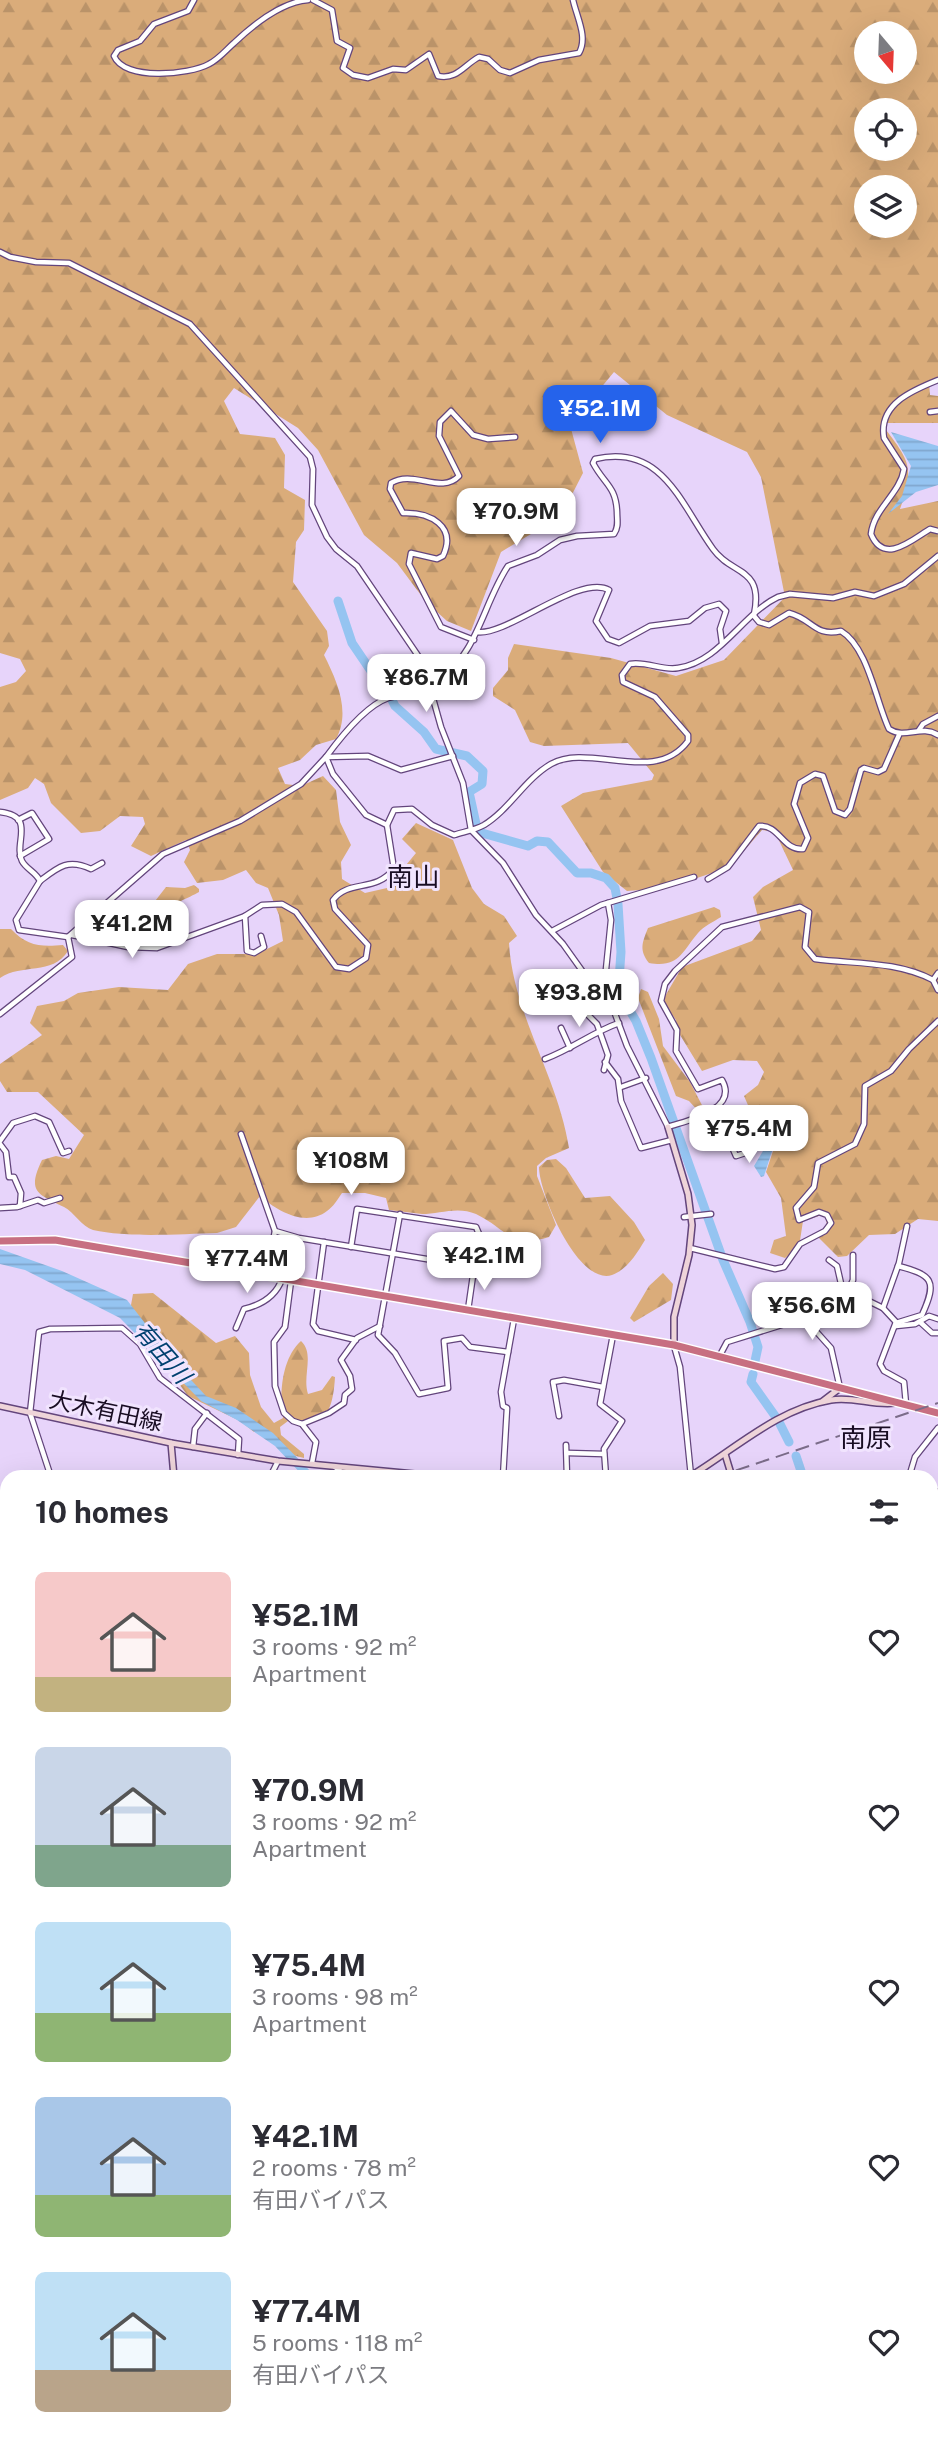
<!DOCTYPE html>
<meta charset="utf-8">
<style>
body{margin:0;font-family:"Public Sans","Noto Sans JP",sans-serif;background:#f2f2f3;color:#2b2b33;height:100vh;display:flex;flex-direction:column;font-size:26px;white-space:nowrap}
*{box-sizing:border-box;margin:0}
p{font-size:23px;color:#7c7c81}
.icon{flex:none;width:38px;height:38px;fill:none;stroke:currentColor;stroke-width:2;stroke-linecap:round;stroke-linejoin:round}
.map{position:relative;flex:1;overflow:hidden}
.side{position:absolute;left:0px;top:1470px;width:938px;height:975px;display:flex;flex-direction:column;background:#fff;border-radius:21px 21px 0 0;box-shadow:0 7px 28px #0002}
.side>*{flex:none}
.needle{width:46px;rotate:161deg}
.controls{position:absolute;left:854px;top:21px;display:grid;gap:14px}
.controls a{display:grid;place-items:center;width:63px;height:63px;border-radius:50%;background:#fff;box-shadow:0 7px 28px #0002;font-size:35px}
.price{position:absolute;translate:-50% -60px;padding:0 16px;border-radius:14px;background:#fff;color:#222;font-size:23px;line-height:46px;filter:drop-shadow(0 2px 4px #0008)}
.price::after{content:'';position:absolute;left:50%;top:42px;width:21px;height:16px;margin-left:-10px;background:inherit;clip-path:polygon(0 0,100% 0,50% 100%)}
.price.on{background:#2563eb;color:#fff}
ul{padding:0;list-style:none}
li{display:flex;align-items:center;gap:21px;height:175px;padding:0 35px}
li span{display:grid;place-items:center;flex:none;width:196px;height:140px;border-radius:10px;color:#555}
li>.icon{margin-inline-start:auto}
span .icon{width:84px;height:84px;fill:#fffc;stroke-width:1}
li b{font-size:30px}
h2{display:flex;justify-content:space-between;align-items:center;height:84px;padding:0 35px;font-size:30px}
.map>svg:first-child{display:block}
</style>
<div class="map">
<svg width="938" height="2444" viewBox="0 0 938 2444">
<defs>
<pattern id="forest-firs" width="22" height="20" patternUnits="userSpaceOnUse" patternTransform="scale(1.75)"><rect width="22" height="20" fill="#daac7a"/><path d="M5 1l3.5 6h-7zM16 11l3.5 6h-7z" fill="#ba9369"/></pattern>
<pattern id="water-rules" width="6" height="5" patternUnits="userSpaceOnUse" patternTransform="scale(1.75)"><rect width="6" height="5" fill="#95c4f1"/><path d="M0 2.5h6" fill="none" stroke="#80a7ce"/></pattern>
</defs>
<rect width="100%" height="100%" fill="#e7d4fa"/>
<g fill="url(#forest-firs)" fill-rule="evenodd">
<path d="M0 0H938V379L929 383 930 395 938 396V423H881C908 460 916 464 900 509L938 501V1221L918 1219 895 1234 869 1235 847 1256 838 1257 818 1237 827 1226 826 1218 822 1215 803 1221 799 1247 785 1258 770 1253 774 1240 786 1236 781 1198 766 1172 777 1139 761 1135 744 1096 758 1085 764 1072 757 1061 733 1060 702 1071 677 1030 676 1020 666 1006 664 998 682 967 752 941 761 930 753 897 763 887 793 870 775 832 762 830 730 867 667 888 627 891 603 872 561 806 583 793 652 780 654 775 628 743 544 746 530 742 515 710 493 696V688L508 670V658L514 644 611 658 676 676 724 660 785 597 761 477 747 452 667 415 614 372 570 425 583 473 561 516 501 552 471 631 447 621 426 602 397 563 364 535 318 450 298 428 234 388 224 401 240 434 275 438 285 455 284 488 305 500 304 530 296 542 293 582 327 631 329 646 324 655C337 681 351 712 336 739L316 745 300 760 278 768 285 784 301 786 323 776 336 790 340 822 351 845 341 862 342 879 365 893 387 888 416 853 402 839 416 823 453 840 472 888 484 904 504 916 517 936 509 943C513 1014 558 1077 569 1148L546 1158 537 1166V1176L556 1225 549 1237C510 1249 507 1229 476 1214 458 1206 439 1214 422 1214 411 1213 400 1211 389 1210L386 1198 365 1193H342C338 1199 333 1207 327 1211 305 1228 276 1210 260 1196L236 1227 217 1233C181 1234 128 1238 93 1230 82 1227 74 1212 64 1207 39 1194 26 1193 42 1160L56 1156 69 1159 84 1135 38 1092H7L0 1081V1064L42 1035 30 1023 37 1006 64 1001 78 993 119 987 168 990 188 964 217 954H257L283 941 279 915 268 888 256 883 246 870 223 880 197 883 184 862 190 850 186 840 151 856 131 846 145 824 143 817 120 816 100 831 81 833 51 803 44 784 35 778 28 788 0 800V687L16 682 26 671 20 659 0 653ZM866 33H905V72H866ZM866 110H905V149H866ZM866 187H905V226H866Z"/>
<path d="M194 885 199 889V892C190 897 167 908 158 910L152 905 166 887 185 888Z"/>
<path d="M714 907 720 910 721 917C713 922 704 926 698 933 681 953 679 968 649 963 639 950 642 943 648 928Z"/>
<path d="M0 929H11C27 946 40 947 63 945L68 951C52 976 22 963 0 978Z"/>
<polygon points="641,989 648,992 659,1019 663,1046 690,1082 705,1111 700,1113 689,1101 676,1096 638,998"/>
<path d="M556 1159 566 1168 585 1198 610 1196 634 1222 645 1240C637 1253 628 1269 612 1275 578 1286 539 1193 539 1167L547 1160Z"/>
<polygon points="663,1273 673,1284 671,1300 634,1322 630,1318 649,1286"/>
<path d="M153 1293 216 1343 235 1336 249 1353 250 1375 261 1407 274 1423 283 1418C279 1393 282 1358 301 1341 315 1354 302 1376 308 1394L322 1390 332 1376 335 1377C333 1410 326 1431 288 1421L280 1427 281 1435 304 1454V1458L292 1455 265 1432H254L240 1421 188 1396 129 1316 133 1294Z"/>
<polygon points="931,1707 938,1710 938,2168 931,2168"/>
<polygon points="7,1708 7,1988 0,1993 0,1709"/>
<polygon points="0,2095 7,2098 7,2299 0,2330"/>
<polygon points="938,2277 938,2409 931,2410 931,2279"/>
<polygon points="127,2438 620,2438 617,2444 126,2444"/>
<polygon points="738,2438 859,2438 861,2444 721,2444"/>
</g>
<g fill="url(#water-rules)">
<polygon points="891,432 938,446 938,485 916,492 888,514 902,496 911,466"/>
<polygon points="769,1141 774,1142 774,1145 764,1176 761,1177 754,1166"/>
<polygon points="0,1249 62,1271 127,1300 179,1367 206,1396 236,1408 273,1433 316,1477 304,1477 275,1446 237,1420 201,1401 120,1318 25,1270 0,1264"/>
</g>
<g fill="none" stroke-linecap="round" stroke-linejoin="round">
<polyline stroke="#95c4f1" stroke-width="2" points="0,2005 7,2004"/>
<g stroke="#95c4f1" stroke-width="9">
<polyline points="338,601 352,643 371,671 383,682 395,706 424,732 436,749 467,756 483,771 482,784 469,792 476,824 482,833 528,846 537,841 548,842 577,873 591,873 606,878 615,888 618,904 621,952 619,980 622,997 636,1021 651,1058 723,1260 750,1322 758,1347 755,1361"/>
<polyline points="753,1374 751,1382 778,1420 789,1442"/>
<polyline points="796,1456 803,1477"/>
<polyline points="931,2180 938,2180"/>
<polyline points="0,2343 7,2343"/>
<polyline points="697,2444 705,2438"/>
</g>
<defs>
<g id="street">
<path d="M194 0 188 11 154 24 140 41 118 50 114 56C124 81 189 75 209 64 219 59 226 50 234 43 253 25 282 2 308 0"/>
<path d="M313 0 332 10 337 41 350 48 343 68 353 75 368 78 393 69 406 70 429 54 438 76C457 80 464 65 479 57L488 59 500 70 510 73 539 60 579 53C588 37 577 18 573 0"/>
<path d="M0 252 10 257 36 262 69 263 190 324 310 457 313 469 312 505 327 537 336 549 357 566 423 663 441 727 463 783 471 830 503 863 536 915 563 944 583 972 608 995 627 1046 668 1127C688 1120 739 1110 722 1080L698 1089 676 1051 677 1030 661 1001 665 984 675 971 722 927 800 907 809 912 805 947 815 959C854 964 897 961 933 980L938 990"/>
<path d="M938 380C913 390 878 404 884 438L904 469C900 494 874 508 871 534 884 566 913 539 930 529L938 531"/>
<polyline points="930,412 938,411"/>
<path d="M754 616 759 622 769 625 789 613C813 619 814 637 841 631 868 647 876 702 889 729 905 740 921 724 938 735"/>
<path d="M477 632C506 637 580 573 609 590L596 621 608 639 619 643 650 626 689 621 705 608 719 604 726 611 720 629 722 643"/>
<path d="M474 640 441 627 409 564 411 553 437 559 443 556C457 526 430 512 403 513L390 489 391 483C413 469 441 495 459 476L439 436 440 422 451 411 473 435 488 439 515 437"/>
<polyline points="919,730 923,724 938,716"/>
<path d="M0 812C37 816 13 843 22 861 26 869 36 872 40 881L16 920 19 930 68 937 163 854 240 821 301 784 326 757 368 756 401 770 453 756"/>
<polyline points="18,820 32,813 49,839 20,856"/>
<path d="M387 825 366 815 333 774 326 757C340 738 365 706 388 698 404 693 425 691 439 681 478 652 483 604 508 566L537 555 560 540 577 536 614 534C619 527 617 520 617 512 616 486 604 484 593 463L595 459C663 443 681 505 713 549 732 576 764 566 754 615"/>
<path d="M708 879 728 867 759 826C779 824 783 851 803 849L808 838 794 804 800 783 815 774 823 776 835 811 845 815 850 809 861 770 864 768 878 772 884 769 899 735"/>
<path d="M40 881C58 867 68 858 91 869L102 863"/>
<polyline points="245,916 247,951 254,953 264,947 261,936"/>
<polyline points="552,931 601,905 694,877"/>
<path d="M72 935 128 947 157 948 245 916 262 905 282 904 296 912 336 967 349 969 366 958 368 945 335 909 333 900C349 879 375 893 394 869L387 825 394 810 412 809 432 825 454 835C463 832 475 830 484 825 509 810 525 779 551 764 589 742 655 786 688 741V735L655 697 623 682 622 675 630 664C647 661 662 671 678 668 720 662 742 614 778 597L790 594 833 598 855 592 874 596 904 584 938 556"/>
<polyline points="549,976 597,1024 608,1055 604,1070"/>
<polyline points="933,980 938,973"/>
<polyline points="604,989 611,920 608,903"/>
<polyline points="0,1014 72,957 68,937"/>
<polyline points="561,1028 570,1048"/>
<path d="M545 1059C572 1049 593 1032 619 1023"/>
<polyline points="605,1062 618,1079 621,1101 641,1148 672,1140"/>
<polyline points="621,1087 646,1078"/>
<polyline points="715,1108 736,1156 748,1152 754,1141 749,1128 728,1136"/>
<polyline points="241,1134 275,1231 266,1275"/>
<polyline points="0,1141 13,1123 35,1116 49,1122 63,1153 69,1151"/>
<polyline points="0,1144 6,1152 9,1177 14,1177 21,1193 20,1206"/>
<polyline points="0,1208 17,1207 38,1200 44,1203 60,1198"/>
<polyline points="400,1214 378,1335 395,1353 419,1394 448,1388 444,1341 462,1338 470,1347 508,1352"/>
<polyline points="684,1217 711,1214"/>
<polyline points="275,1231 299,1238 475,1267"/>
<polyline points="324,1242 313,1324 318,1331 356,1340"/>
<polyline points="351,1247 357,1209 476,1227 479,1234 468,1310"/>
<polyline points="690,1248 775,1269 784,1267 800,1244 825,1231 831,1223 827,1215 819,1212 799,1220 796,1208 814,1187 818,1163 855,1144 864,1124 865,1086 891,1071 909,1049 938,1021"/>
<polyline points="829,1260 837,1266 842,1288 883,1308 896,1322 880,1364 884,1371 904,1382 906,1404"/>
<polyline points="291,1281 285,1327 274,1342 275,1386 284,1413 293,1421 302,1424 316,1442 312,1463"/>
<polyline points="849,1289 853,1280 853,1255"/>
<polyline points="883,1308 899,1263 907,1226"/>
<polyline points="920,1322 932,1333 938,1333"/>
<path d="M896 1323 922 1315C938 1280 932 1275 898 1266"/>
<polyline points="896,1326 915,1324 929,1316 938,1319"/>
<path d="M236 1328 244 1309C261 1305 276 1296 282 1279"/>
<polyline points="674,1346 680,1367 691,1476"/>
<polyline points="719,1357 727,1342 804,1318 831,1348 840,1388"/>
<polyline points="559,1416 553,1382 564,1380 603,1387"/>
<polyline points="302,1424 329,1413 344,1403 345,1395 352,1389 350,1376 341,1360 357,1338 380,1326"/>
<polyline points="566,1445 567,1477"/>
<polyline points="193,1447 195,1429 207,1413"/>
<polyline points="568,1453 604,1454"/>
<polyline points="335,1467 348,1477"/>
<polyline points="51,1477 30,1413 39,1332 50,1329 122,1328 140,1344 160,1378 239,1439 238,1455"/>
<polyline points="270,1477 278,1461"/>
<polyline points="503,1477 507,1408 503,1406 501,1392 514,1319"/>
<polyline points="606,1477 604,1449 622,1421 600,1404 613,1335"/>
<polyline points="909,1477 915,1457 938,1428"/>
<polyline points="931,1550 938,1552"/>
<polyline points="0,1605 5,1582"/>
<polyline points="0,1625 7,1625"/>
<polyline points="0,1665 7,1668"/>
<polyline points="0,2026 7,2029"/>
<polyline points="0,2416 7,2412"/>
<polyline points="931,2431 938,2428"/>
<polyline points="650,2444 652,2438"/>
</g>
<g id="secondary">
<polyline points="668,1127 688,1194 692,1225 689,1255 674,1317 674,1345"/>
<polyline points="823,1401 840,1388"/>
<polyline points="0,1406 171,1443 174,1477"/>
<polyline points="171,1443 278,1461 446,1477"/>
<polyline points="725,1454 732,1477"/>
<path d="M689 1477C734 1450 777 1409 831 1400 853 1396 873 1406 895 1403"/>
<polyline points="931,1492 938,1492"/>
<polyline points="0,1556 7,1559"/>
<polyline points="931,1620 938,1621"/>
<polyline points="931,2023 938,2023"/>
<polyline points="931,2205 938,2200"/>
<polyline points="924,2438 927,2444"/>
<polyline points="623,2444 626,2438"/>
</g>
<polyline id="highway" points="0,1241 55,1240 674,1345 938,1413"/>
</defs>
<use href="#street" stroke="#63457c" stroke-width="7"/>
<use href="#secondary" stroke="#63457c" stroke-width="8"/>
<use href="#highway" stroke="#fff" stroke-width="10"/>
<use href="#street" stroke="#fff" stroke-width="4.5"/>
<use href="#secondary" stroke="#eed4d9" stroke-width="5"/>
<use href="#highway" stroke="#c76f81" stroke-width="7"/>
<g stroke="#7b6c89" stroke-width="2" stroke-dasharray="14 7" stroke-linecap="butt">
<polyline points="716,1477 938,1403"/>
<polyline points="0,1511 7,1512"/>
<polyline points="931,1515 938,1516"/>
</g>
</g>
<g text-anchor="middle" stroke-width="6" stroke-linejoin="round" paint-order="stroke">
<g font-size="23" fill="#190d23" stroke="#f1e4fe">
<text transform="translate(106 1411) rotate(12)" y="8">大木有田線</text>
</g>
<g font-size="24" font-style="italic" fill="#004170" stroke="#f1e4fe">
<text transform="translate(162 1353) rotate(49)" y="8">有田川</text>
</g>
<g font-size="26" fill="#190d23" stroke="#f1e4fe">
<text x="413" y="886">南山</text>
<text x="866" y="1447">南原</text>
</g>
</g>
</svg>
<div class="controls">
<a><svg class="needle" viewBox="-14 -14 28 28"><path d="M0-13l5 13h-10z" fill="#e53935"/><path d="M0 13l5-13h-10z" fill="#7c7c81"/></svg></a>
<a><svg class="icon" aria-label="locate" viewBox="0 0 24 24"><circle cx="12" cy="12" r="6"/><path d="M12 2v4M12 18v4M2 12h4M18 12h4"/></svg></a>
<a><svg class="icon" aria-label="layers" viewBox="0 0 24 24"><path d="M12 4l9 5-9 5-9-5zM3 14l9 5 9-5"/></svg></a>
</div>
<b class="price on" style="left:600px;top:445px">¥52.1M</b>
<b class="price" style="left:516px;top:548px">¥70.9M</b>
<b class="price" style="left:426px;top:714px">¥86.7M</b>
<b class="price" style="left:132px;top:960px">¥41.2M</b>
<b class="price" style="left:579px;top:1029px">¥93.8M</b>
<b class="price" style="left:749px;top:1165px">¥75.4M</b>
<b class="price" style="left:351px;top:1197px">¥108M</b>
<b class="price" style="left:484px;top:1292px">¥42.1M</b>
<b class="price" style="left:247px;top:1295px">¥77.4M</b>
<b class="price" style="left:812px;top:1342px">¥56.6M</b>
<section class="side">
<h2>10 homes<svg class="icon" aria-label="filters" viewBox="0 0 24 24"><path d="M4 7h16M4 17h16"/><circle cx="9" cy="7" r="2"/><circle cx="15" cy="17" r="2"/></svg></h2>
<ul>
<li><span style="background:linear-gradient(#f6c9c9 75%,#c2b280 0)"><svg class="icon" aria-label="home" viewBox="0 0 24 24"><path d="M3 11l9-7 9 7M6 9v11h12V9"/></svg></span><div><b>¥52.1M</b><p>3 rooms · 92 m²</p><p>Apartment</p></div><svg class="icon" aria-label="heart" viewBox="0 0 24 24"><path d="M12 20l-8-8c-3-5 5-10 8-4 3-6 11-1 8 4z"/></svg></li>
<li><span style="background:linear-gradient(#c9d6e8 70%,#7fa58c 0)"><svg class="icon" aria-label="home" viewBox="0 0 24 24"><path d="M3 11l9-7 9 7M6 9v11h12V9"/></svg></span><div><b>¥70.9M</b><p>3 rooms · 92 m²</p><p>Apartment</p></div><svg class="icon" aria-label="heart" viewBox="0 0 24 24"><path d="M12 20l-8-8c-3-5 5-10 8-4 3-6 11-1 8 4z"/></svg></li>
<li><span style="background:linear-gradient(#bfe0f5 65%,#8fb573 0)"><svg class="icon" aria-label="home" viewBox="0 0 24 24"><path d="M3 11l9-7 9 7M6 9v11h12V9"/></svg></span><div><b>¥75.4M</b><p>3 rooms · 98 m²</p><p>Apartment</p></div><svg class="icon" aria-label="heart" viewBox="0 0 24 24"><path d="M12 20l-8-8c-3-5 5-10 8-4 3-6 11-1 8 4z"/></svg></li>
<li><span style="background:linear-gradient(#a9c7e8 70%,#8fb573 0)"><svg class="icon" aria-label="home" viewBox="0 0 24 24"><path d="M3 11l9-7 9 7M6 9v11h12V9"/></svg></span><div><b>¥42.1M</b><p>2 rooms · 78 m²</p><p>有田バイパス</p></div><svg class="icon" aria-label="heart" viewBox="0 0 24 24"><path d="M12 20l-8-8c-3-5 5-10 8-4 3-6 11-1 8 4z"/></svg></li>
<li><span style="background:linear-gradient(#bfe0f5 70%,#b9a48a 0)"><svg class="icon" aria-label="home" viewBox="0 0 24 24"><path d="M3 11l9-7 9 7M6 9v11h12V9"/></svg></span><div><b>¥77.4M</b><p>5 rooms · 118 m²</p><p>有田バイパス</p></div><svg class="icon" aria-label="heart" viewBox="0 0 24 24"><path d="M12 20l-8-8c-3-5 5-10 8-4 3-6 11-1 8 4z"/></svg></li>
</ul>
</section>
</div>
